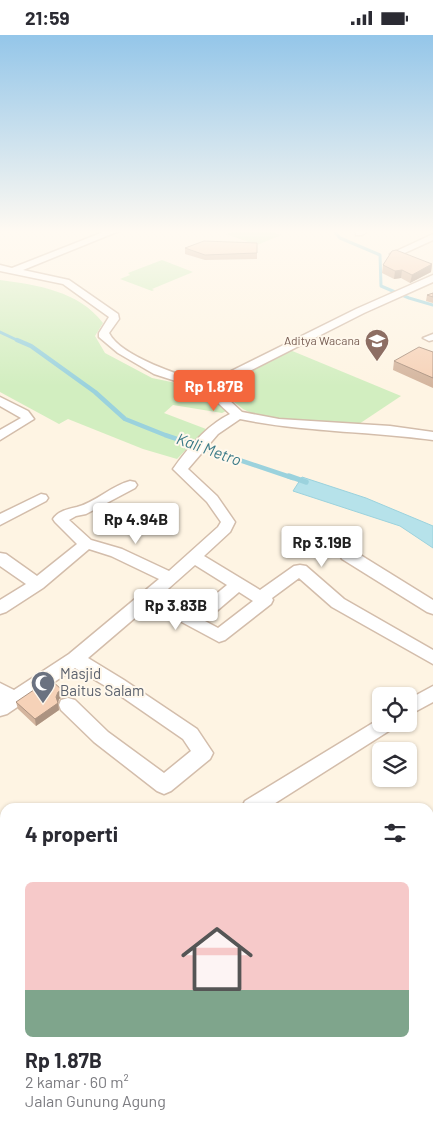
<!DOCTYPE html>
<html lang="id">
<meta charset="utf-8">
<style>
body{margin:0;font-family:Barlow,sans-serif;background:#f7f7f7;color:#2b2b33;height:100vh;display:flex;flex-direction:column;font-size:19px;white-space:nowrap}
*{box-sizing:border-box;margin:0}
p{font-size:16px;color:#7c7c81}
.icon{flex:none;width:28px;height:28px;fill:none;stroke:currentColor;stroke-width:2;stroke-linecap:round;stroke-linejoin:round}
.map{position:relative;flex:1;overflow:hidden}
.panel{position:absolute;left:0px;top:768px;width:434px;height:336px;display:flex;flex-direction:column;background:#fff;border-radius:15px 15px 0 0;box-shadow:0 1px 4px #0004}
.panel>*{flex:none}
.controls{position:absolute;left:372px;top:652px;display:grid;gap:10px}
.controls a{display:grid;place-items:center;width:45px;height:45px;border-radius:8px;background:#fff;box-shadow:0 1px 4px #0004;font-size:25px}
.price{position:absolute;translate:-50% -42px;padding:0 11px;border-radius:5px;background:#fff;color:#222;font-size:16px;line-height:32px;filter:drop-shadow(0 1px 2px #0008)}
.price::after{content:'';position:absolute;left:50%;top:30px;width:15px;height:11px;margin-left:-8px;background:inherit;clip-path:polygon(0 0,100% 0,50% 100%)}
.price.current{background:#f4673d;color:#fff}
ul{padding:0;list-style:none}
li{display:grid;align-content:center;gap:10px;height:265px;padding:0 25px}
li span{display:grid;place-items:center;height:155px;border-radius:8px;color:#555}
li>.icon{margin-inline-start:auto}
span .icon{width:90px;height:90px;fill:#fffc;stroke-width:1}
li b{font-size:21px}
h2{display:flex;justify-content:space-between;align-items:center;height:60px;padding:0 25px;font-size:21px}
.status{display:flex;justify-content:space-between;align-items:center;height:35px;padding:0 25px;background:#fff;direction:ltr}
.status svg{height:14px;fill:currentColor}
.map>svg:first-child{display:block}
</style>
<div class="status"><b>21:59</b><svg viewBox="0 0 49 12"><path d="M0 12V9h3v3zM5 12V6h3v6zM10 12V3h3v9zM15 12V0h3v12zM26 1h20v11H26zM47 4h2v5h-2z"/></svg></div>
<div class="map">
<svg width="433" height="1103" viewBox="0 0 433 1103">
<rect width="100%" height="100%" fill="#fef4e3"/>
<g fill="#d2eec0">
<polygon points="234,196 270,196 281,200 257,210 226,199"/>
<polygon points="162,225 193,237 152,254 154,255 152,256 120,244 130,240 128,238"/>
<path d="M0 245C37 250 79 256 103 288L95 301 105 318 152 343 186 350 204 357 226 376 222 378 173 370 164 378 206 394 177 424 143 414 68 384 59 389 0 357Z"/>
<polygon points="290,315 401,361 356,391 257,381 243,374 215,352"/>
</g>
<polygon fill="#b6e2ea" stroke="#9bd2dd" points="302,442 366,463 433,491 433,513 400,491 293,456"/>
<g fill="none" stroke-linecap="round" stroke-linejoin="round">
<g stroke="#9bd2dd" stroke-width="3">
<polyline points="334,196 340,203 380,220 381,251 409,263 433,270"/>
<polyline points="0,297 19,306"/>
</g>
<polyline stroke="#9bd2dd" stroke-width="4.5" points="17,305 31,311 95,357 125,384 165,400 293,443"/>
<polyline stroke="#9bd2dd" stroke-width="5.5" points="289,441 306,447"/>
<defs>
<g id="street">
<path d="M106 196H119L23 235 69 245 118 279 119 284 109 298C121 322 182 341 207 348L356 274 433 240V247L364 278 216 353 242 377 279 384 390 391 433 397V405C369 396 303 397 240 384L218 399 188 434 217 461 235 487 230 497 204 521 260 555 294 531 300 530 306 531 344 564 433 615V629L332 572 299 543 272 563 273 565 271 569 225 605 219 607 150 570 88 623 124 645 197 694 213 718 210 724 171 756 164 759 157 756 94 707 61 675 59 670 61 665 68 663 75 665 108 697 164 738 191 716 183 704 112 655 75 633 7 679 0 681V648L14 655 69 619 159 544 111 521 89 514 43 553 6 577 0 579V565L26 549 0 531V518L6 519 37 541 77 509 55 487 53 484C58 476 68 474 77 472 96 467 111 451 130 446L135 447 137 450 135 453 86 479 76 481 69 485 91 505 122 514 169 536 218 492 221 487 207 467 173 434C187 414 207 390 230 379L204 355 154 339 118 318 99 302V298L109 282 63 249 0 236V230L12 233ZM195 530 227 550 192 579 160 561ZM239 557 253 566 218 593 205 586Z"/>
<polygon points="356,196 368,196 362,200 356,200"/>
<polygon points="433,199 433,205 398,221 392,221 390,219"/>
<polygon points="433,299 433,305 429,306 423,303"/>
<polygon points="0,362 28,376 34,384 0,405 0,395 21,383 0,371"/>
<polygon points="41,459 46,460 48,463 46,466 0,490 0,479"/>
<polygon points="348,515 354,516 433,565 433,579 427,577 342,524 340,520 342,516"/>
<polygon points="433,651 433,667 409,680 409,664"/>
<polygon points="381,683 381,689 394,689 392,694 269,772 242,772 245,766"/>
<polygon points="433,831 433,855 429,856 429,832"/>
<polygon points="0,854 5,856 5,881 0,879"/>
<polygon points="429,1023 433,1024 433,1050 429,1049"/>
<polygon points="5,1049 5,1077 0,1080 0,1051"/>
<polygon points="229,1099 260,1099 258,1103 227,1103"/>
</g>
</defs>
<use href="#street" stroke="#d3bdab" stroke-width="3"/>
<use href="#street" fill="#fff" fill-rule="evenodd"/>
</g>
<g fill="#d4b59e">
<polygon points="257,208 257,224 205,225 185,219 185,213"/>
<polygon points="432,229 431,237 410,248 401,243 394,244 382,238 383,230"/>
<polygon points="433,258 433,268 426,266 427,260"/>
<polygon points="433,317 433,353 393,335 394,326"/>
<polygon points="63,662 59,664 58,668 59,675 36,691 18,674 16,667"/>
</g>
<g fill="#ac9381">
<polygon points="432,229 431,237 410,248 412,240"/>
<polygon points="402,235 401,243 394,244 395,236"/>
<polygon points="62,655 63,662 59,664 58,668 59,675 36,691 35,684 56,662 58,657"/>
</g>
<g fill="#f6d2b8" stroke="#ac9381">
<polygon points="204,206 257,208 257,218 205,220 185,213"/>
<polygon points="396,215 432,229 412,240 402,235 395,236 383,230 392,216"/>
<polygon points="433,258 433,262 427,260"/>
<polygon points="419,312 433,317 433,343 394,326"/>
<polygon points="50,644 62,655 58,657 56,662 58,668 35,684 16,667"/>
</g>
<linearGradient id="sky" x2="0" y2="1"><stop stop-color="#94c6e9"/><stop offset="0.56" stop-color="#fffaf2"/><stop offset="1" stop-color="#fffaf2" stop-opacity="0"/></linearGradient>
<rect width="433" height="351" fill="url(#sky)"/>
<defs>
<symbol id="university-pin" viewBox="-11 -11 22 30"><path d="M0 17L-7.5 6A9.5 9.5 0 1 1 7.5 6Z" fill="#8d6e63" stroke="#fff8ec"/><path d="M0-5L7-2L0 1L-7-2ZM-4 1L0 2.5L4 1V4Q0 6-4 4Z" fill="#fff"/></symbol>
<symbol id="mosque-pin" viewBox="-11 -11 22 30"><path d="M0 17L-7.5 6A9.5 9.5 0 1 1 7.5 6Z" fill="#6b7280" stroke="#fff8ec"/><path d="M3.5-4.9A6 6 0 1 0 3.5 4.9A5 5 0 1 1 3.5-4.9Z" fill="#fff"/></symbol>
</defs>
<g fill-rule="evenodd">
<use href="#university-pin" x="363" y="292" width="28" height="38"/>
<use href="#mosque-pin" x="29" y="634" width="28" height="38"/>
</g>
<g text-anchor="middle" stroke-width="4" stroke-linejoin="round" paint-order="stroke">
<g font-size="12" fill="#785e54" stroke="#fff8ec" text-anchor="end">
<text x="360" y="310">Aditya Wacana</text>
</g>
<g font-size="15" fill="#5b616d" stroke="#fff8ec" text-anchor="start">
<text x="60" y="644">Masjid<tspan x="60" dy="17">Baitus Salam</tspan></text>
</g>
<g font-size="16" font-style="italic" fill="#3b7a87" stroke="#fff8ec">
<text transform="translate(209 414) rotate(20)" y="6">Kali Metro</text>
</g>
</g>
</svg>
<div class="controls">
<a><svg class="icon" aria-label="locate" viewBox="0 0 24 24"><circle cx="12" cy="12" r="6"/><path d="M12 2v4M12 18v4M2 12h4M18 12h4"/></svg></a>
<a><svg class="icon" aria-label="layers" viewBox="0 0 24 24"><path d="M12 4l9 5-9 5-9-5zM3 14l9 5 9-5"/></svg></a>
</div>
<b class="price current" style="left:214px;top:377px">Rp 1.87B</b>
<b class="price" style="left:136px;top:510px">Rp 4.94B</b>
<b class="price" style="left:322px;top:533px">Rp 3.19B</b>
<b class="price" style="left:176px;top:596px">Rp 3.83B</b>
<section class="panel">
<h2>4 properti<svg class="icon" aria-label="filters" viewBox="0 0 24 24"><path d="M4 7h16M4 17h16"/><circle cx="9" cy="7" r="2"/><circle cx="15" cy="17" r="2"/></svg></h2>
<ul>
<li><span style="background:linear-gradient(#f6c9c9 70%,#7fa58c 0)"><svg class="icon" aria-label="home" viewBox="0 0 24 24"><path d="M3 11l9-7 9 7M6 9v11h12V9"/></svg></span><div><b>Rp 1.87B</b><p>2 kamar · 60 m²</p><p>Jalan Gunung Agung</p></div></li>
</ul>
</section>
</div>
